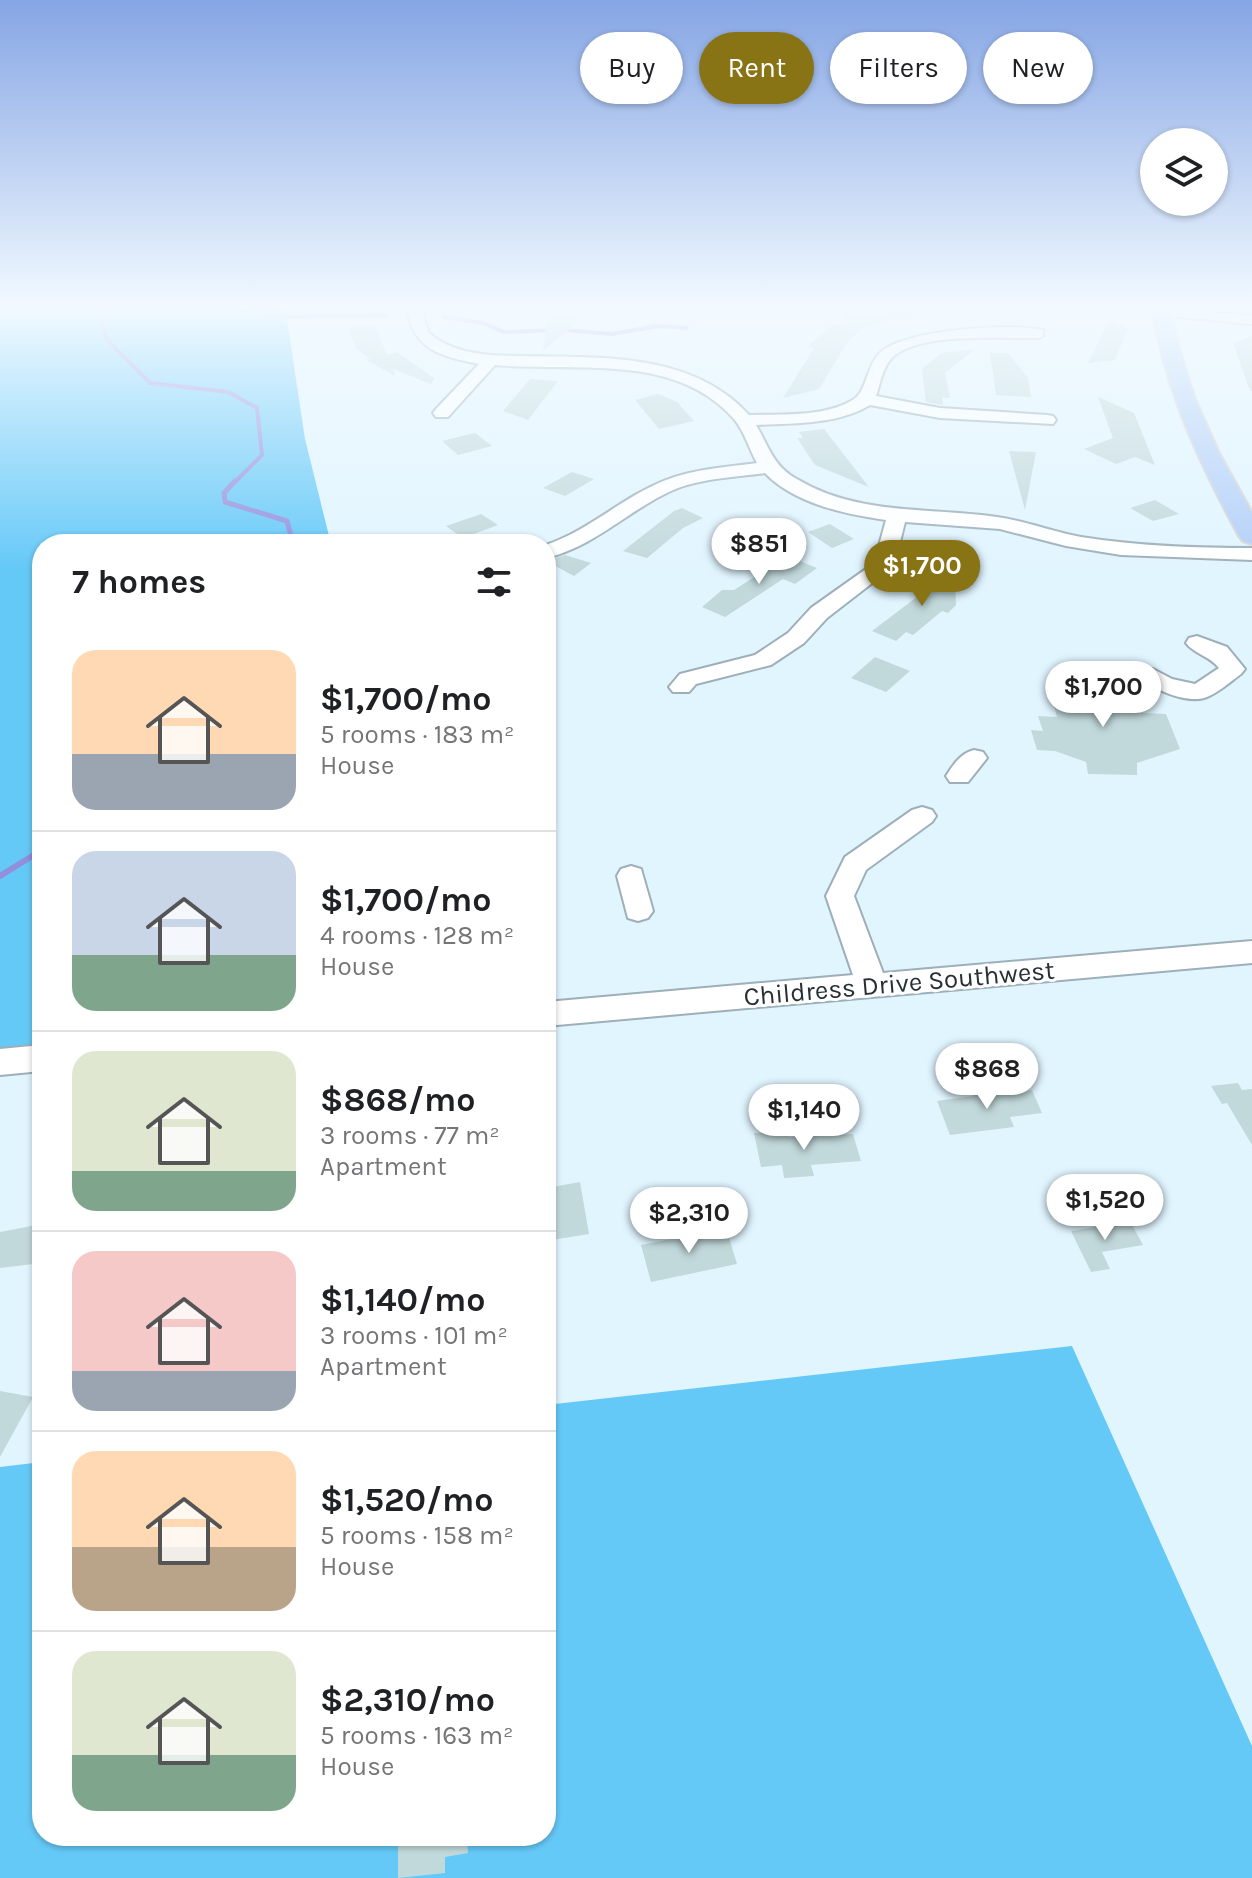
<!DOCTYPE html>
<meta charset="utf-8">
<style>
body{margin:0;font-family:Karla,sans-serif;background:#f6f6f6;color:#202124;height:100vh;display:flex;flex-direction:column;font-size:30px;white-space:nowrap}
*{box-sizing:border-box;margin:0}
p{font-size:26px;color:#757577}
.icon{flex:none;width:44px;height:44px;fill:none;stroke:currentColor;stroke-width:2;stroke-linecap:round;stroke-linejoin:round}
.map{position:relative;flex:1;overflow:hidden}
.side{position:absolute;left:32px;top:534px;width:524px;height:1312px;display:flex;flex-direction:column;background:#fff;border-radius:32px;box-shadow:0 2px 6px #0004}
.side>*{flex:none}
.top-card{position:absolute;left:580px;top:32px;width:552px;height:72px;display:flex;gap:16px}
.buttons{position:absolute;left:1140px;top:128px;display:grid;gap:16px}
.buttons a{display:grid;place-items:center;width:88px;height:88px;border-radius:50%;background:#fff;box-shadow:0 2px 6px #0004;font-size:40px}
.price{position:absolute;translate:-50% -68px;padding:0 18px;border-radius:28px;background:#fff;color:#222;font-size:26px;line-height:52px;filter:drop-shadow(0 2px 4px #0008)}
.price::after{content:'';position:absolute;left:50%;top:48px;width:24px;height:18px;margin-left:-12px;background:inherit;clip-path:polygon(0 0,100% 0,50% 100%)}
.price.current{background:#887315;color:#fff}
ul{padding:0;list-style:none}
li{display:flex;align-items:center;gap:24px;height:200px;padding:0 40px}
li+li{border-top:2px solid #e0e0e0}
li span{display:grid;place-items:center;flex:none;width:224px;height:160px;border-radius:24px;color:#555}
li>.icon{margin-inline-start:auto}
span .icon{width:96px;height:96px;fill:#fffc;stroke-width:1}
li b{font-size:34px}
h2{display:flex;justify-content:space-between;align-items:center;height:96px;padding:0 40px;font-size:34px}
.chip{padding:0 28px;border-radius:36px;background:#fff;box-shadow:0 2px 6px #0004;font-size:28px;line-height:72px}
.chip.current{background:#887315;color:#fff}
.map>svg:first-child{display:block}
</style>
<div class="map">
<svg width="1252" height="1878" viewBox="0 0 1252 1878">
<rect width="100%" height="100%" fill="#e1f5ff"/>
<g fill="#65c9f8">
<polygon points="0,306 285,306 305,439 331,544 42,544 42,1069 0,1073"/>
<polygon points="1072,1346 1252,1746 1252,1878 0,1878 0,1467 42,1462 42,1836 546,1836 546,1405"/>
</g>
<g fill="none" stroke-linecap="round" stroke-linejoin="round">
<g stroke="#928fdd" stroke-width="4">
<polyline points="103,306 100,319 107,340 150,383 228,392 257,408 262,455 234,483"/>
<polyline points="188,306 221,306"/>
<polyline points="225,306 269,317 387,315"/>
<polyline points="444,317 483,323 504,332 564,330 612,334 657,326 687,328"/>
</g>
<polyline stroke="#928fdd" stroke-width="5" points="235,481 224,493 225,502 287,521 293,544"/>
<polyline stroke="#928fdd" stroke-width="6" points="0,876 42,850"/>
</g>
<g fill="#c2d9db">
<polygon points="566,306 577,306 576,324 543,351 547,320"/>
<polygon points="882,306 925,306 926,312 863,328 846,344 819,389 783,398 814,348 807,347 831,326 849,321 840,317"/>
<polygon points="1109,320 1128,329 1115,360 1088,363"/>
<polygon points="375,325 387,355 397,352 434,378 431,384 393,369 395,376 366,360 370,359 356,348 348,328"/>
<polygon points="1252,336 1252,391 1250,391 1233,343"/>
<polygon points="975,349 945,373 950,398 942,397 943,405 926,402 922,369 941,353"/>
<polygon points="990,353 1008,353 1028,378 1031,397 996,395"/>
<polygon points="530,379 558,381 528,420 503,411"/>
<polygon points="658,394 677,402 694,421 659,429 635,400"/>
<polygon points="1098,397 1134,413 1155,465 1135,457 1116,464 1084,449 1113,438"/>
<polygon points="824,429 869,487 815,465 797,438 803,438 799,432"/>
<polygon points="475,433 492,446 458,455 442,441"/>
<polygon points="1009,451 1036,452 1025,510"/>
<polygon points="572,472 594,479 565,496 543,488"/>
<polygon points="1155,500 1179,514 1153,521 1130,508"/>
<polygon points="682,508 703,518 683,528 647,558 623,551 674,511"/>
<polygon points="481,514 498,525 463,538 446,526"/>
<polygon points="830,524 854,539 832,548 808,532"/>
<polygon points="565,555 591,563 574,576 546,561"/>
<polygon points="787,556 817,568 795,584 783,579 725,617 702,607 722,590 734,590"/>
<polygon points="954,563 956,605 948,613 942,611 913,635 906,632 896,641 872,631 926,590"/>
<polygon points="875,657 910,671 886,692 851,678"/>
<polygon points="1047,682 1119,685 1128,712 1166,714 1180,749 1137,763 1137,775 1088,774 1086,762 1055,751 1037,750 1031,730 1043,731 1038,716 1057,717"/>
<polygon points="1238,1083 1242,1090 1252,1089 1252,1145 1227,1103 1222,1104 1211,1086"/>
<polygon points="995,1088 998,1095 1032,1090 1042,1113 1010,1117 1014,1127 950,1135 937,1101 973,1096 971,1091"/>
<polygon points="788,1131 789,1137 853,1134 861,1161 811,1165 814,1176 784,1178 782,1165 761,1167 754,1133"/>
<polygon points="580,1182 589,1234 546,1241 546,1188"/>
<polygon points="1130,1221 1143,1245 1102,1252 1110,1269 1091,1272 1071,1231"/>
<polygon points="42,1224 42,1263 0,1268 0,1232"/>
<polygon points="726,1228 737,1264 651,1282 641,1245"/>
<polygon points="0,1391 33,1397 0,1457"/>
<polygon points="398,1836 467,1836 468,1853 445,1857 445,1873 398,1878"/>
</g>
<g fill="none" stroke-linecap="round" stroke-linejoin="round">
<defs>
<g id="minor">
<path d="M407 306H421L428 332C445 348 468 353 491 355 576 360 685 344 749 415 781 414 823 417 851 401 867 393 866 368 878 355 899 329 1012 323 1043 330V336L1038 338C1002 339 914 331 890 360 882 370 880 384 876 396L940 408 1047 415 1053 416 1056 420 1053 424 940 418 870 405C837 425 793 423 756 425 768 445 773 465 795 478 857 516 928 507 997 517 1026 521 1053 532 1081 537 1138 546 1195 548 1252 548V560L1121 555 1066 546 1000 529 905 522 897 554 880 577 827 618 804 643 771 665 696 684 689 692H673L669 687 680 674 755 655 788 633 811 608 866 569 877 553 886 520C845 514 795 504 765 473 737 477 704 478 678 488 631 507 597 546 546 558V545C592 529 622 497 666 480 694 469 727 467 757 463 749 449 745 432 734 419 674 351 574 373 495 365L448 417H436L433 413 436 409 479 364C440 356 412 350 407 306Z"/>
<polygon points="1162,308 1252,316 1252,324 1157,315 1157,309"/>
<path d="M1197 636 1227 647 1245 669 1241 674C1230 682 1217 694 1204 698 1187 703 1151 690 1141 676L1145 671 1153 669 1172 679 1195 684 1219 668C1210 656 1194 654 1186 643L1189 638Z"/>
<path d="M974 750 983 752 987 758 968 782H950L946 776C953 765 961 753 974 750Z"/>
<polygon points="922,807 932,810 936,816 932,822 866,870 854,896 883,973 1252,941 1252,963 546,1026 546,1002 853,975 826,896 845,857 912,810"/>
<polygon points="631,866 641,869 653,911 648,918 638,921 628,918 617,876 621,869"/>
<polygon points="42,1045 42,1071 0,1075 0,1049"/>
</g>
<path id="major" d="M1152 306H1170L1176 338 1194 397 1219 453 1252 513V544L1243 541 1239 536C1199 462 1165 390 1152 306Z"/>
</defs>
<use href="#minor" stroke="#9dafb9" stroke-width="4"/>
<use href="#major" stroke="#d4d5d6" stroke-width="4"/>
<use href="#minor" fill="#fff" fill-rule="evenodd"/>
<use href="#major" fill="#b3cff8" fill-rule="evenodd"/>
</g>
<linearGradient id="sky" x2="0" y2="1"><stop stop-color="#85a5e4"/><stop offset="0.54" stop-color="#f2faff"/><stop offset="1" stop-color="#f2faff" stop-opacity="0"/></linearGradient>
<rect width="1252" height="569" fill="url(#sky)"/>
<g text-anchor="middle" stroke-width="6" stroke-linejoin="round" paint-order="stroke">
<g font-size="26" fill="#272f33" stroke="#fefefe">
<text transform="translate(899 983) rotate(-5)" y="9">Childress Drive Southwest</text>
</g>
</g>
</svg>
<div class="buttons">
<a><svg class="icon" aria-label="layers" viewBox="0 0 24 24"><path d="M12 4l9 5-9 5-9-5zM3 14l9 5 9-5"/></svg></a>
</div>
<b class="price" style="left:759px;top:586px">$851</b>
<b class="price current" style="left:922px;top:608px">$1,700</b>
<b class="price" style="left:1103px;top:729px">$1,700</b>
<b class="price" style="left:987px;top:1111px">$868</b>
<b class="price" style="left:804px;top:1152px">$1,140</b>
<b class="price" style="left:1105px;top:1242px">$1,520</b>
<b class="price" style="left:689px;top:1255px">$2,310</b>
<div class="top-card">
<a class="chip">Buy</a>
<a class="chip current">Rent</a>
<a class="chip">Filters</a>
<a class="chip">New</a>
</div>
<section class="side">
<h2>7 homes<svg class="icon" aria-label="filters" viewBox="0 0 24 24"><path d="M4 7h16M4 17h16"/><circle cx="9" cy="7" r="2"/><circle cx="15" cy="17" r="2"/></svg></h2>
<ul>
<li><span style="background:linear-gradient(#ffd9b3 65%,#9aa5b1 0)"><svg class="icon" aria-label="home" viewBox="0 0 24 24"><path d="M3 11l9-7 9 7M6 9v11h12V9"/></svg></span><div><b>$1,700/mo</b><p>5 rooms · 183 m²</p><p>House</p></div></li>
<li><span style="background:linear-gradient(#c9d6e8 65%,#7fa58c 0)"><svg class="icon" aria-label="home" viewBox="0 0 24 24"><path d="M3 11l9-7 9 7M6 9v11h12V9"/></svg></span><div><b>$1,700/mo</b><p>4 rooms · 128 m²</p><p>House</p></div></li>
<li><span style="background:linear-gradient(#dfe7d0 75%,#7fa58c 0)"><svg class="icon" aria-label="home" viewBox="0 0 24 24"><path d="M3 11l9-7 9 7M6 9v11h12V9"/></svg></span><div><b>$868/mo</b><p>3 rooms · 77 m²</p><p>Apartment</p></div></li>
<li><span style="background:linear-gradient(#f6c9c9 75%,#9aa5b1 0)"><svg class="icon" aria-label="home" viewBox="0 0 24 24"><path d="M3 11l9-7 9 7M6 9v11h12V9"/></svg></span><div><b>$1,140/mo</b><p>3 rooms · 101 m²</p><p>Apartment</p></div></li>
<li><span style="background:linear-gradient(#ffd9b3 60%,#b9a48a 0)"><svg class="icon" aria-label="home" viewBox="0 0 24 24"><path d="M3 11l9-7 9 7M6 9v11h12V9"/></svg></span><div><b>$1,520/mo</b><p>5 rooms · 158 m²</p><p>House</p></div></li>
<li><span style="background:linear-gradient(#dfe7d0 65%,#7fa58c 0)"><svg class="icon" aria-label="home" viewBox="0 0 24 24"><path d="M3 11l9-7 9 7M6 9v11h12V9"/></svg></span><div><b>$2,310/mo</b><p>5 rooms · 163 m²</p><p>House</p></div></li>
</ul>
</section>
</div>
